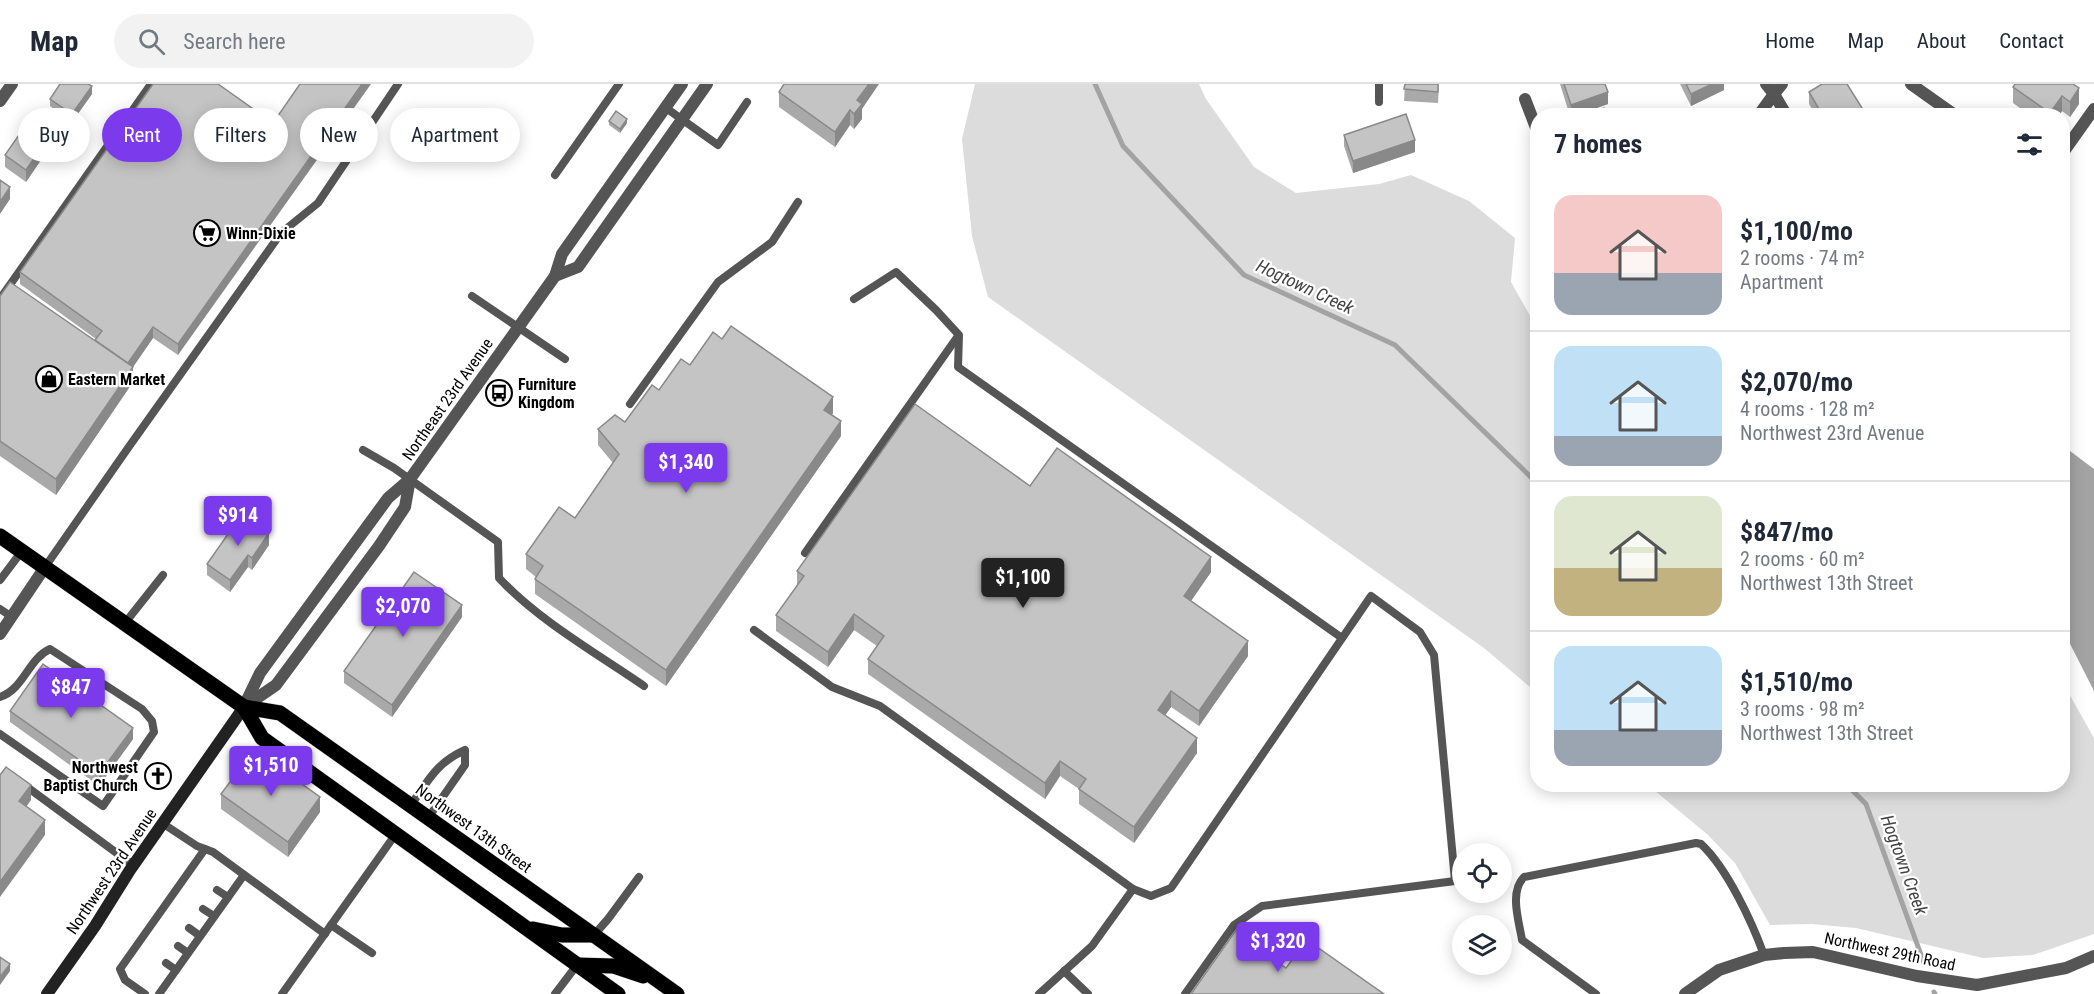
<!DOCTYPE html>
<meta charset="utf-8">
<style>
body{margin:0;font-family:"Roboto Condensed",sans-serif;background:#f2f2f3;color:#1f2937;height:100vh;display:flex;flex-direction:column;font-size:22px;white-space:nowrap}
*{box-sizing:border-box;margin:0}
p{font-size:20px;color:#747a83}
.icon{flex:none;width:33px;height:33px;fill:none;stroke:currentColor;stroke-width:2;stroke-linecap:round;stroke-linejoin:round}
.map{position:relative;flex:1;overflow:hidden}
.sheet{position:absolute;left:1530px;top:24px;width:540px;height:684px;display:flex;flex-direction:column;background:#fff;border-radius:24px;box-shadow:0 3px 15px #0003}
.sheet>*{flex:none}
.top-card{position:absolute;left:18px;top:24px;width:570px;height:54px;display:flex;gap:12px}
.tools{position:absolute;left:1452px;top:759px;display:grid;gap:12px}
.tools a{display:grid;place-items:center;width:60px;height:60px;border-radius:50%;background:#fff;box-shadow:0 3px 15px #0003;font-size:30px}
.price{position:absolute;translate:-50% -51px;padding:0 14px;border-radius:6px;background:#7c3aed;color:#fff;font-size:20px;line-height:39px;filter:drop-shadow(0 2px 3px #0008)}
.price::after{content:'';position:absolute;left:50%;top:36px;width:18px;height:14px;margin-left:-9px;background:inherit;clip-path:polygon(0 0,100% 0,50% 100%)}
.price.on{background:#222;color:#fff}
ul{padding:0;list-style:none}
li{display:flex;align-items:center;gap:18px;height:150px;padding:0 24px}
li+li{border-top:2px solid #e0e1e3}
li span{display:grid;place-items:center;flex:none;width:168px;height:120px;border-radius:18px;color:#555}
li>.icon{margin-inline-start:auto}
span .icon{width:72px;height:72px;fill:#fffc;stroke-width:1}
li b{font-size:26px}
h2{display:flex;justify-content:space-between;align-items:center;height:72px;padding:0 24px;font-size:26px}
.pill{padding:0 21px;border-radius:27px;background:#fff;box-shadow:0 3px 15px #0003;font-size:21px;line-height:54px}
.pill.on{background:#7c3aed;color:#fff}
header{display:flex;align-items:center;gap:36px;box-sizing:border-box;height:84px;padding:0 30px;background:#fff;border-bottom:2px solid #e0e1e3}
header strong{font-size:28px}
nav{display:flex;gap:33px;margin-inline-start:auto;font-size:21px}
.search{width:420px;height:54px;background:#f2f2f3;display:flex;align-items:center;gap:15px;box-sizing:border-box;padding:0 21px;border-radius:33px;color:#747a83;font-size:22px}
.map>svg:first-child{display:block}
</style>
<header>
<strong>Map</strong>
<div class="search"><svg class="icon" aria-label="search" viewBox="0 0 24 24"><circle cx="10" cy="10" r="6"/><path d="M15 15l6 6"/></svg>Search here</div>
<nav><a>Home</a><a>Map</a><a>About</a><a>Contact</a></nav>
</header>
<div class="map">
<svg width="2094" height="910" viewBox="0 0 2094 910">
<rect width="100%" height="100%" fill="#fff"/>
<g fill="#dcdcdc">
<polygon points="975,0 1199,0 1206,15 1254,83 1296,109 1379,100 1411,91 1469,117 1515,154 1511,198 1533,237 1537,240 1537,609 1484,564 988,213 972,152 962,55"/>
<polygon points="2063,599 2094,654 2094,850 2033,871 1983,874 1856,844 1812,840 1770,841 1735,779 1708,751 1648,701 2062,700"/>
</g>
<polygon fill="#a3a3a3" points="2062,361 2094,385 2094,607 2063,546"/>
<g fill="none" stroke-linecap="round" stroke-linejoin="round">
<g stroke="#a3a3a3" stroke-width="5">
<polyline points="1095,0 1123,62 1244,191 1395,261 1538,400"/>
<polyline points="1846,700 1866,720 1924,879"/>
<polyline points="1934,908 1935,910"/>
</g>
<defs>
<g id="primary">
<polyline points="0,452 244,623 262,654 618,910"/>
<polyline points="244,623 280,629 677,910"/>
<polyline points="533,845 562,851 594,851"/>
<polyline points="577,881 613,882 643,892"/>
</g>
</defs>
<use href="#primary" stroke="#dbdbdb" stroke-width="16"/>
<g stroke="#555" stroke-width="8">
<polyline points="1379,18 1379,0"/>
<polyline points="666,24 718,61 747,18"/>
<polyline points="555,91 619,0"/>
<polyline points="472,212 565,275"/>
<polyline points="0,215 151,0"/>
<polyline points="854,215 896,188 936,226 959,251 958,283 1342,554"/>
<polyline points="630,320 718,198 772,158 798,118"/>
<path d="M363 366 394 384 498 458 499 494C538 536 596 569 644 602"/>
<polyline points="805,469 958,252"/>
<polyline points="45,483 128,364 281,149 318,119 398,0"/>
<polyline points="0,496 22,467"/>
<polyline points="0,525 12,533"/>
<polyline points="125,539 163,491"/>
<polyline points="754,546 832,603 880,622 1133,805 1092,862 1039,910"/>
<path d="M0 613C24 605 28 575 50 565L142 625 152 637 154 648 103 722 0 650"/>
<polyline points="23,700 133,781"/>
<path d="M411 721C428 697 436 679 465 666V681L428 734"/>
<polyline points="162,739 197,762 213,768 325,850"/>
<polyline points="1133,805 1151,812 1171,804 1371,512 1420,548 1434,571 1455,797 1262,822 1234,841 1185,910"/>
<polyline points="217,806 228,813"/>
<polyline points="203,825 214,832"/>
<polyline points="331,841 372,869"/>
<polyline points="189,844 200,852"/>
<polyline points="594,851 608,835 639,793"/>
<polyline points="178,862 188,869"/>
<polyline points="166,879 176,886"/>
<polyline points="1064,887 1088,910"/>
<polyline points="145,910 125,896 120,885 205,765"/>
<polyline points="159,910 244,791"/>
<polyline points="282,910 395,751"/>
<polyline points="555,910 577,881"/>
<path d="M1596 910 1522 856C1519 837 1509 808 1524 793L1696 759 1701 760C1727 784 1752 838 1764 871"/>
</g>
<g stroke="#555" stroke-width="12">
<polyline points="1766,0 1774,10 1782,0"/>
<polyline points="1911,0 1956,32"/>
<polyline points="1525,15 1538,49"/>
<polyline points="0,17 12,0"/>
<polyline points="1758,32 1774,10 1787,32"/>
<polyline points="2062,70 2094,25"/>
<polyline points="0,550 45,483"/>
<polyline points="1685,910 1719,886 1764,871 1784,869 1813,868 1917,892 1977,901 2066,884 2094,872"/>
</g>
<g stroke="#555" stroke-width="12">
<polyline points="555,192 578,183 707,0"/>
<polyline points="244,622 260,589 388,414 410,395"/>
<polyline points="244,623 276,601 379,462 405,423 410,395 555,192 562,170 682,0"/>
</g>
<polyline stroke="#222" stroke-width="12" points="47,910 95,842 130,786 244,623"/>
<use href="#primary" stroke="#000" stroke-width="15"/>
</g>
<g fill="#a9a9a9">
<polygon points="218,0 178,271 153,254 133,283 133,298 56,411 0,372 0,212 95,256 96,255 20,200 20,188"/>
<polygon points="1405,0 1439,0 1438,19 1404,17"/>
<polygon points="1560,0 1605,0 1608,20 1574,32 1570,32"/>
<polygon points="1680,0 1724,0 1724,6 1691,22"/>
<polygon points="2073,0 2079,20 2070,33 2062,27 2059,32 2031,32 2013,19 2013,3"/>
<polygon points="779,8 862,25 862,35 854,45 850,41 835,63 779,23"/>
<polygon points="1809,8 1867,32 1816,32 1809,20"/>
<polygon points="92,10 72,38 50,22 50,15"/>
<polygon points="609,37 627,39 620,49 609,41"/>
<polygon points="1344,51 1415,68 1353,89 1344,62"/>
<polygon points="56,54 26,98 5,83 5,71"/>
<polygon points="659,306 833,329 832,331 841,352 666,602 535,510 535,495 536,493 526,485 526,470 575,434 613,379 598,361 598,345 625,338"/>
<polygon points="1030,402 1211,488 1191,517 1248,572 1199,642 1171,623 1165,631 1197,669 1134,759 1079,720 1079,705 1060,692 1045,715 868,590 868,575 877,562 854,546 828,583 776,547 776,531 797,502 797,487"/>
<polygon points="269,461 252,486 248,483 230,508 207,491 207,480"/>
<polygon points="462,533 392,633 344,599 344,587"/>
<polygon points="10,627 133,655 99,702 10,638"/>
<polygon points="250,684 320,728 288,773 221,725 221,710"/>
</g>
<g fill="#898989">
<polygon points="362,0 371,0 178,271 178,260"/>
<polygon points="869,0 879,0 862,25 862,35 854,45 854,30 857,16"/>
<polygon points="1712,0 1724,0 1724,6 1691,22 1691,10"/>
<polygon points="92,2 92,10 72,38 72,30"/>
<polygon points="2079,4 2079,20 2070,33 2070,18"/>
<polygon points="1608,8 1608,20 1574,32 1571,32 1571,21"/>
<polygon points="2062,12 2062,27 2059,32 2050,32 2050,29"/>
<polygon points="850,26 850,41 835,63 835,48"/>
<polygon points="627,35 627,39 620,49 620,45"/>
<polygon points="56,43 56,54 26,98 26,86"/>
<polygon points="1415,56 1415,68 1353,89 1353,77"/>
<polygon points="10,103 10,115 0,130 0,118"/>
<polygon points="153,243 153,254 133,283 133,298 56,411 56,395 126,282"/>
<polygon points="833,313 833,329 824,341 824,326"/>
<polygon points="841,337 841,352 666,602 666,586"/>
<polygon points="269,449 269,461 252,486 252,474"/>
<polygon points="248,471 248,483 230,508 230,496"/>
<polygon points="1211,473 1211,488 1184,527 1184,512"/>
<polygon points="462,521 462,533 392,633 392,621"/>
<polygon points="854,530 854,546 828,583 828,568"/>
<polygon points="1248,557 1248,572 1199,642 1199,627"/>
<polygon points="1171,607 1171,623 1158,642 1158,626"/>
<polygon points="133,644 133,655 99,702 99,690"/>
<polygon points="1197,654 1197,669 1134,759 1134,743"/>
<polygon points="1060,677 1060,692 1045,715 1045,699"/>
<polygon points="31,701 31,716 19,733 19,717"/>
<polygon points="320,713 320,728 288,773 288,758"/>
<polygon points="45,736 45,751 0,813 0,798"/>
<polygon points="1252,851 1252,866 1248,857"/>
<polygon points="10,880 10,887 0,901 0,893"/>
</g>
<g fill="#c4c4c4" stroke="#898989" stroke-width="1.5">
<polygon points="60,0 88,0 92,2 72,30 50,15"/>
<polygon points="153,0 218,0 273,39 300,0 362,0 178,260 153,243 128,279 95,256 102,247 20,188"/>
<polygon points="784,0 869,0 857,16 862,20 854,30 850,26 835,48 779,8"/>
<polygon points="1405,0 1438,0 1438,8 1404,5"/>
<polygon points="1564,0 1605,0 1608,8 1571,21"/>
<polygon points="1686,0 1712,0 1691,10"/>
<polygon points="1822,0 1847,0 1867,32 1823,32 1809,8"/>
<polygon points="2015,0 2073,0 2079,4 2070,18 2062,12 2050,29 2013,3"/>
<polygon points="1604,24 1608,32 1588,32"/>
<polygon points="1692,26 1694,32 1680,32"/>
<polygon points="616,27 627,35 620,45 609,37"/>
<polygon points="35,28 56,43 26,86 5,71"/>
<polygon points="1406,30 1415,56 1353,77 1344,51"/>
<polygon points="0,96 10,103 0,118"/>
<polygon points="10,198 133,283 56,395 0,357 0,212"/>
<polygon points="731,242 833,313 824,326 841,337 666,586 535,495 543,482 526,470 559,423 575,434 619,370 598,345 615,331 625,338 652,301 659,306 681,275 690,281 713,248 722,255"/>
<polygon points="915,320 1030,402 1057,364 1211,473 1184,512 1248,557 1199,627 1171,607 1158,626 1197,654 1134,743 1079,705 1086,695 1060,677 1045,699 868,575 884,552 854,530 828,568 776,531 804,492 797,487"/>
<polygon points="242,430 269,449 252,474 248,471 230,496 207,480"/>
<polygon points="414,488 462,521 392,621 344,587"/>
<polygon points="43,580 133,644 99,690 10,627"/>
<polygon points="260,670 320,713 288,758 221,710 244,679 250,684"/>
<polygon points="6,683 31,701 19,717 45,736 0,798 0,691"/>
<polygon points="1239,842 1252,851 1248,857 1286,884 1307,856 1384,910 1191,910"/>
<polygon points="0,873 10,880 0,893"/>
</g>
<defs>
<symbol id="supermarket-ring" viewBox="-11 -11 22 22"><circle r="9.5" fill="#fff" stroke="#000" stroke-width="1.5"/><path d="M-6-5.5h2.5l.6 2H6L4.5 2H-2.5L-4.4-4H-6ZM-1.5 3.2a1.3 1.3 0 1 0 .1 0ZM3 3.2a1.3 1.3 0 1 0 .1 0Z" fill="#000"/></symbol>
<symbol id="shop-ring" viewBox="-11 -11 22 22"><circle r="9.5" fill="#fff" stroke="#000" stroke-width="1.5"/><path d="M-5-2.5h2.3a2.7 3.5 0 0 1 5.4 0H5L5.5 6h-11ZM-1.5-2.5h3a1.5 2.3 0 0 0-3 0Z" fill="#000"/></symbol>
<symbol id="bus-ring" viewBox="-11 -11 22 22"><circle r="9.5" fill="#fff" stroke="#000" stroke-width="1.5"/><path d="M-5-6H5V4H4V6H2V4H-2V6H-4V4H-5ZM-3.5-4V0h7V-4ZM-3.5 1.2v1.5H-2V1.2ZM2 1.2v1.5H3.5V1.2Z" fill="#000"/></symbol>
<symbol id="church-ring" viewBox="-11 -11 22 22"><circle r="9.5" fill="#fff" stroke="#000" stroke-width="1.5"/><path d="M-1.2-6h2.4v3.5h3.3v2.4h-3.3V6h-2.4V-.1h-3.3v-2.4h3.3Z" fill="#000"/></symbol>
</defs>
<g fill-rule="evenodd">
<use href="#supermarket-ring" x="192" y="134" width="30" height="30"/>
<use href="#shop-ring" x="34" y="280" width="30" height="30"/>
<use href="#bus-ring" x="484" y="294" width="30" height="30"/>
<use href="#church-ring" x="143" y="677" width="30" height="30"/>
</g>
<g text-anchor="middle" stroke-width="4.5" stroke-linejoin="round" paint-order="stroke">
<g font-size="16" font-weight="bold" fill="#000" stroke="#fff" text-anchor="start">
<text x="226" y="155">Winn-Dixie</text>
<text x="68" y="301">Eastern Market</text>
<text x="518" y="306">Furniture<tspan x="518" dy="18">Kingdom</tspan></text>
<text x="138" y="689" text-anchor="end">Northwest<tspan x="138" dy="18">Baptist Church</tspan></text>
</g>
<g font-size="16" fill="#000" stroke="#fff">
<text transform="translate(447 315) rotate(-55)" y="6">Northeast 23rd Avenue</text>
<text transform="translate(474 744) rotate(36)" y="6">Northwest 13th Street</text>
<text transform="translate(111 787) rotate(-56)" y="6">Northwest 23rd Avenue</text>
<text transform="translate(1890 867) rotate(12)" y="6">Northwest 29th Road</text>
</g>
<g font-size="18" font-style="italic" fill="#444" stroke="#fff">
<text transform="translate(1305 203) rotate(25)" y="6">Hogtown Creek</text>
<text transform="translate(1904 781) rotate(70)" y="6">Hogtown Creek</text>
</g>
</g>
</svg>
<div class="tools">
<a><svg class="icon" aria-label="locate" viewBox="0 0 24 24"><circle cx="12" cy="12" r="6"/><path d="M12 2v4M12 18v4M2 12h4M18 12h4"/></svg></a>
<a><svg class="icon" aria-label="layers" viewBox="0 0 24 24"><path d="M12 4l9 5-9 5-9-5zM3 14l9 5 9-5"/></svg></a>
</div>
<b class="price" style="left:686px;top:410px">$1,340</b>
<b class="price" style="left:238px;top:463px">$914</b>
<b class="price on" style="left:1023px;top:525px">$1,100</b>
<b class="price" style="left:403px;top:554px">$2,070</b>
<b class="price" style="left:71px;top:635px">$847</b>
<b class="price" style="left:271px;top:713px">$1,510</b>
<b class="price" style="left:1278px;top:889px">$1,320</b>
<div class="top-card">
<a class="pill">Buy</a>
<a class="pill on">Rent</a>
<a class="pill">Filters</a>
<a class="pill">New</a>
<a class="pill">Apartment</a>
</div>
<section class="sheet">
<h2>7 homes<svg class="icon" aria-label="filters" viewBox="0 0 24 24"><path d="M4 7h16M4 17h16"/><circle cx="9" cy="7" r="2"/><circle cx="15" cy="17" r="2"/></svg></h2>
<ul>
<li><span style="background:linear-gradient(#f6c9c9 65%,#9aa5b1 0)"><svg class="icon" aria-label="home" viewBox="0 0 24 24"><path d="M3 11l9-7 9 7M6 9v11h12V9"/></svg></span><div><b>$1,100/mo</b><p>2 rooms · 74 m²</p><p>Apartment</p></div></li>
<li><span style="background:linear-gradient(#bfe0f5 75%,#9aa5b1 0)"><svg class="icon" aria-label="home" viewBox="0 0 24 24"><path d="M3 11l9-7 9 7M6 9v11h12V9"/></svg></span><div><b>$2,070/mo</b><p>4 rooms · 128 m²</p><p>Northwest 23rd Avenue</p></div></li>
<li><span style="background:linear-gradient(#dfe7d0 60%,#c2b280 0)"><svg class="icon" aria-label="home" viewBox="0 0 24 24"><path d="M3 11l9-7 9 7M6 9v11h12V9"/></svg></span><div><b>$847/mo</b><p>2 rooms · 60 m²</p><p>Northwest 13th Street</p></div></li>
<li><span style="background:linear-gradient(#bfe0f5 70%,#9aa5b1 0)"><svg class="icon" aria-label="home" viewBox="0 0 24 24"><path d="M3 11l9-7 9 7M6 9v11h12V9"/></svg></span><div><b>$1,510/mo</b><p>3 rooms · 98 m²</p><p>Northwest 13th Street</p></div></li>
</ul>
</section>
</div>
